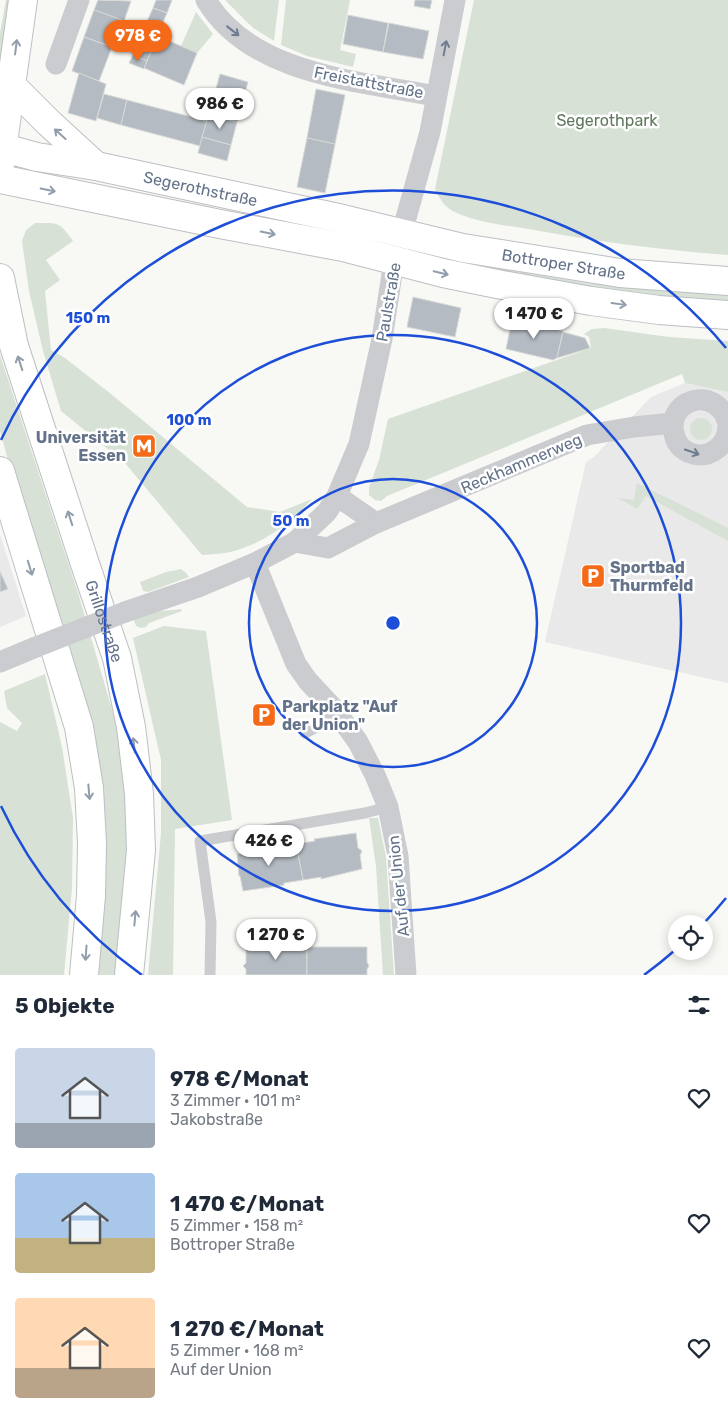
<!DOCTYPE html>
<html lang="de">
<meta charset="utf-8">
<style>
body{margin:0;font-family:Rubik,sans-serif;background:#f6f6f7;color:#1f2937;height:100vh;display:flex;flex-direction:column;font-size:19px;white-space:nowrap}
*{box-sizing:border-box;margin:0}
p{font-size:16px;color:#747a83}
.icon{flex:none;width:28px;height:28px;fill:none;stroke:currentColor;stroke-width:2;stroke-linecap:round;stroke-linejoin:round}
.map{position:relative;height:975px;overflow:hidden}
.drawer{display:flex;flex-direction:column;background:#fff;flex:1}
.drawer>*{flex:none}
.buttons{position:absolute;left:668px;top:915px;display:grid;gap:10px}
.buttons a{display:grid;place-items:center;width:45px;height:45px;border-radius:50%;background:#fff;box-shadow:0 2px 12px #0003;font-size:25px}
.price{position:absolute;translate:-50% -42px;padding:0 11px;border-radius:18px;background:#fff;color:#222;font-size:16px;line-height:32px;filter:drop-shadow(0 1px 2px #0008)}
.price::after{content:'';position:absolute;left:50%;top:30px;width:15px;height:11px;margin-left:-8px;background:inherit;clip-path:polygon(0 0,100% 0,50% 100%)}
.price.on{background:#f56a18;color:#fff}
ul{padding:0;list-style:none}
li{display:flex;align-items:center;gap:15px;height:125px;padding:0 15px}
li span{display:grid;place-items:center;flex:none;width:140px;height:100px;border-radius:5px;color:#555}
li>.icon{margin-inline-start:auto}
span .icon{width:60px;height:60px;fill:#fffc;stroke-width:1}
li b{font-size:21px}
h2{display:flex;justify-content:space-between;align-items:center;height:60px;padding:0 15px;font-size:21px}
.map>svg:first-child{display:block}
</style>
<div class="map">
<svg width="728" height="975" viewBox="0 0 728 975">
<rect width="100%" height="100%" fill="#f8f8f5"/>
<g fill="#e8e9e8">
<polygon points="685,383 728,392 728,683 545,642 586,462 594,457 651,397"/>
<polygon points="0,534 26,616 0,627"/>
</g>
<g fill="#d8e1d5">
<polygon points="6,0 10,0 0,71 0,33"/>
<polygon points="225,0 279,0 274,41 253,28"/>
<polygon points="286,0 350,0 340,50 356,54 353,67 307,56 281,45"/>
<path d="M474 0H728V255C661 250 594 241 528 229 505 225 479 223 457 213 446 209 440 200 435 189Z"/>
<polygon points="196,12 213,34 197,53 181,46"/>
<path d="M35 223C58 223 59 221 73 241L46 260 60 280 45 291 51 350 65 358 111 394 247 507 280 512 312 499C290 524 263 544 230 552 221 554 211 554 202 555L125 463 61 411 43 351 29 291 22 241 26 230Z"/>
<polygon points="457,261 593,284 728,292 728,304 593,291 456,267"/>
<polygon points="604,328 669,337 728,341 728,392 685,383 682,374 387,496 381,501 375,500 369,495 369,488 379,460 388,419 591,348 589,337 584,334 592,329"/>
<polygon points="0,355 78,593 118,730 127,810 128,881 118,975 93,975 103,882 19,499 0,431"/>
<circle cx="701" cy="429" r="11"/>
<polygon points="637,483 728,528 728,541 646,496 637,509 618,498 634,500"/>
<polygon points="181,569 186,573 189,577 148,592 143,591 140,582 166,572"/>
<polygon points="181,609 182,611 149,623 146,627 141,628 136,626 133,617 154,612"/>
<polygon points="164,626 206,631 232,820 175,829 173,975 148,975 161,833 161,760 133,638"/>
<polygon points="45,674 62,747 73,818 72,888 64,975 0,975 0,722 17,731 22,723 7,708 4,691"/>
<polygon points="369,818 378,818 386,857 394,975 383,975 376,866"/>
</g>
<g fill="#b4bbc2" stroke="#d9dad7">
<polygon points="98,0 131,1 124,21 94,10"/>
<polygon points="156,0 172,0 167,13 153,8"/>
<polygon points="415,0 432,0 430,9 414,6"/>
<polygon points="153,8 167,13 158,33 144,28"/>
<polygon points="94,10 122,20 112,47 84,37"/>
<polygon points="348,15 388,23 383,52 343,44"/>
<polygon points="389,23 429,31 423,59 383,52"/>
<polygon points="144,28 158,33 147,61 133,55"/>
<polygon points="158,36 197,53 184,85 144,68"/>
<polygon points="84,37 112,47 99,81 72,71"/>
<polygon points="133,55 147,61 144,69 129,63"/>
<polygon points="79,73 106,84 96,121 68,113"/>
<polygon points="220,74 248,82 237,122 209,114"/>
<polygon points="316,89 345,95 335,144 307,138"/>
<polygon points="104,94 127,100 121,125 97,118"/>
<polygon points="127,100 207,121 200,146 121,125"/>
<polygon points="209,114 237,122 231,145 202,137"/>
<polygon points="202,137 231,145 227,161 198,153"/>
<polygon points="307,138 335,144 325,193 297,187"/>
<polygon points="413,297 461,308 455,337 407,327"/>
<polygon points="512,319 563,331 557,358 553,360 506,349"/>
<polygon points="563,332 585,338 590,348 557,358"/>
<polygon points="0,571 8,589 0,592"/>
<polygon points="356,833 358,848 362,851 360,855 362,869 321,879 321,877 303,880 296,844 315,841 314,839"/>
<polygon points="296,844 303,880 284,883 284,885 243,891 240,876 239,876 237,854 256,851 255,849"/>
<polygon points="246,947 307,947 307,975 246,975 246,969 243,966 246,963"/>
<polygon points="307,947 367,947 367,962 369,966 367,969 367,975 307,975"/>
</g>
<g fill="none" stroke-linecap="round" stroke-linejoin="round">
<defs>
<g id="primary">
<polyline points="11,85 49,123 96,166"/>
<path id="s1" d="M0 147 37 157 96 166 343 219 463 248 620 273 728 281"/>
<polyline points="0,164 23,0"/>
<polyline points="0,179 220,224 343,247 443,273 497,284 591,301 659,310 728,315"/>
<path id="s2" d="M0 278 14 346 85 564 117 658 131 727 139 794 141 850 129 975"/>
<polyline points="0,471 79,727 89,788 92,843 91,896 84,975"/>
</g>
</defs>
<use href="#primary" stroke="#bcbfc3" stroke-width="30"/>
<g stroke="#caccd0" stroke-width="11">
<polyline points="305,733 317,727 335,710"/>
<polyline points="210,975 211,922 200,841 365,813 388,807"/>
</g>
<g stroke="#caccd0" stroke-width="21">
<path d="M206 0C251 75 359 81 436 96"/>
<polyline points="56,64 79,0"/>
<path d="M728 423C716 382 662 401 675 437 677 445 683 450 690 453 709 460 727 446 728 427"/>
<polyline points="337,496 376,523"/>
<polyline points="295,542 328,548 376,523 587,435 634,427 673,423"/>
<polyline points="255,563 296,664 308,681 335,710 358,742 375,775 388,807 398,856 406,975"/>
<polyline points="125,612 198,587 255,563 295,542 327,512 337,496 359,444 382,339 394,261 430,132 455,0"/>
<polyline points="0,662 36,647"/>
</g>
<use href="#primary" stroke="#fff" stroke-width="28"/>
<polyline stroke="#caccd0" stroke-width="21" points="36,647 125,612"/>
</g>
<defs><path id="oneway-shaft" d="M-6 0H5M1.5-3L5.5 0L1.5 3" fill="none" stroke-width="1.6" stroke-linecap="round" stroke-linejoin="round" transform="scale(1.25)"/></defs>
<g stroke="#6e7c90">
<use href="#oneway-shaft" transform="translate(233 31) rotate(38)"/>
<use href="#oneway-shaft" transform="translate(445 48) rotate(-79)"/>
<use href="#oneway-shaft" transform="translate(692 452) rotate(19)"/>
</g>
<g stroke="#929dac">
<use href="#oneway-shaft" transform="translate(16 47) rotate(-83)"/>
<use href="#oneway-shaft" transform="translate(60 134) rotate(-138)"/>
<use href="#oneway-shaft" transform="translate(48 190) rotate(11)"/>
<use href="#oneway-shaft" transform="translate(268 233) rotate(11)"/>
<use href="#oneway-shaft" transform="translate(441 273) rotate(13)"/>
<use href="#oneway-shaft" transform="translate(619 304) rotate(8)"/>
<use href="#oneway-shaft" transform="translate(20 363) rotate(-108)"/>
<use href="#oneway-shaft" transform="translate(70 518) rotate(-108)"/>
<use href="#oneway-shaft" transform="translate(30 568) rotate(73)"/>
<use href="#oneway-shaft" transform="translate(134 745) rotate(-97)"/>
<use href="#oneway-shaft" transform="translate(89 792) rotate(85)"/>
<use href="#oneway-shaft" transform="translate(135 918) rotate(-85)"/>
<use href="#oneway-shaft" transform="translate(86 953) rotate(94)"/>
</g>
<g fill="none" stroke="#1d4ed8" stroke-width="2.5">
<circle cx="393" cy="623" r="144"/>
<circle cx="393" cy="623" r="288"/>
<path d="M726 898A432 432 0 0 1 704 923M674 951A432 432 0 0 1 644 975M142 975A432 432 0 0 1 1 806M1 440A432 432 0 0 1 726 348"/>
</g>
<defs>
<symbol id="metro-square" viewBox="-11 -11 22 22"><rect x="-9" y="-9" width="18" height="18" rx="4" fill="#f56a18" stroke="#fff"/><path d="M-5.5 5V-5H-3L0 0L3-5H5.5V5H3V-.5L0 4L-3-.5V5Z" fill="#fff"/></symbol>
<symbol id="parking-square" viewBox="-11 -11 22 22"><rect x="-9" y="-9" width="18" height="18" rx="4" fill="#f56a18" stroke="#fff"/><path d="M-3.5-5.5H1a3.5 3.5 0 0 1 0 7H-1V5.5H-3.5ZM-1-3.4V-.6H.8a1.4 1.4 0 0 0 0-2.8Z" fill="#fff"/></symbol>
</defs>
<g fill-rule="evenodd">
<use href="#metro-square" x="130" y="432" width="28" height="28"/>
<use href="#parking-square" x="579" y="562" width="28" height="28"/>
<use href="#parking-square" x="250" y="701" width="28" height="28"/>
</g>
<g text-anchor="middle" stroke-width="5" stroke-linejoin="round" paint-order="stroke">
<g font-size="16" fill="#647389" stroke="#fff">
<text transform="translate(369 82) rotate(11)" y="6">Freistattstraße</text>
<text dy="6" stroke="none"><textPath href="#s1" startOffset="205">Segerothstraße</textPath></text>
<text dy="6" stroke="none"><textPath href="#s1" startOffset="576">Bottroper Straße</textPath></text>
<text transform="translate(388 302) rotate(-80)" y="6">Paulstraße</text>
<text transform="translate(521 463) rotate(-23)" y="6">Reckhammerweg</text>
<text dy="6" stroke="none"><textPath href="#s2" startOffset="359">Grillostraße</textPath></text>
<text transform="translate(398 886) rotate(-96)" y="6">Auf der Union</text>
</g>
<g font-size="16" fill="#617a5f" stroke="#fff">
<text x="607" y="126">Segerothpark</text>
</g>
<g font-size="16" font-weight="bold" fill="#647389" stroke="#fff" text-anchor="start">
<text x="126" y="443" text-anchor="end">Universität<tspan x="126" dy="18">Essen</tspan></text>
<text x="610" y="573">Sportbad<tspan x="610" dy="18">Thurmfeld</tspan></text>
<text x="282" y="712">Parkplatz "Auf<tspan x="282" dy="18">der Union"</tspan></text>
</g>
</g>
<circle cx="393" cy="623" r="8" fill="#1d4ed8" stroke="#fff" stroke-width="2.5"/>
<g font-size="15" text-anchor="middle" font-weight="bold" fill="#1d4ed8" stroke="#fff" stroke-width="5" stroke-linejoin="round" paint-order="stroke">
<text x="88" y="323">150 m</text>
<text x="189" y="425">100 m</text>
<text x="291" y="526">50 m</text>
</g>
</svg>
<div class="buttons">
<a><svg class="icon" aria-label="locate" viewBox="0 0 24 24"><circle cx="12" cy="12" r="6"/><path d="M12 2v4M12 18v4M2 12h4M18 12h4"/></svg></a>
</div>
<b class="price on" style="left:138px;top:62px">978 €</b>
<b class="price" style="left:220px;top:130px">986 €</b>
<b class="price" style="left:534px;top:340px">1 470 €</b>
<b class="price" style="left:269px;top:867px">426 €</b>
<b class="price" style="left:276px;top:961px">1 270 €</b>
</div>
<section class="drawer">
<h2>5 Objekte<svg class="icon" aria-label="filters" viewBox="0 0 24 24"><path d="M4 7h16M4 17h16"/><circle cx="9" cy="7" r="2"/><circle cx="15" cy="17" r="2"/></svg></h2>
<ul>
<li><span style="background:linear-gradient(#c9d6e8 75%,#9aa5b1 0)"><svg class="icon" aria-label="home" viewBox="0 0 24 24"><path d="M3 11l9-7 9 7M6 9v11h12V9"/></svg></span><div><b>978 €/Monat</b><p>3 Zimmer · 101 m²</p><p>Jakobstraße</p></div><svg class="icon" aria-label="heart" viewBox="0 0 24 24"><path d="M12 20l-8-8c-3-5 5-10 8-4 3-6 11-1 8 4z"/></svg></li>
<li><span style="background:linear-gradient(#a9c7e8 65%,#c2b280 0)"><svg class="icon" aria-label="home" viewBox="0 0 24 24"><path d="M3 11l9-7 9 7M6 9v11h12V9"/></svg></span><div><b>1 470 €/Monat</b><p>5 Zimmer · 158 m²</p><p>Bottroper Straße</p></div><svg class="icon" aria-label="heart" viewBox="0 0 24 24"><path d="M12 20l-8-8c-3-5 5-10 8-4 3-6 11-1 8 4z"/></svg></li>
<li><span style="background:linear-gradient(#ffd9b3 70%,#b9a48a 0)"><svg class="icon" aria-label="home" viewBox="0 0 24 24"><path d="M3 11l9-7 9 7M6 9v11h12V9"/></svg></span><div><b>1 270 €/Monat</b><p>5 Zimmer · 168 m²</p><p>Auf der Union</p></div><svg class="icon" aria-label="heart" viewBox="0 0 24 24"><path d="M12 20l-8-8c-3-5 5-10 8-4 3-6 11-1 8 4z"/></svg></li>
</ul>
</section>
